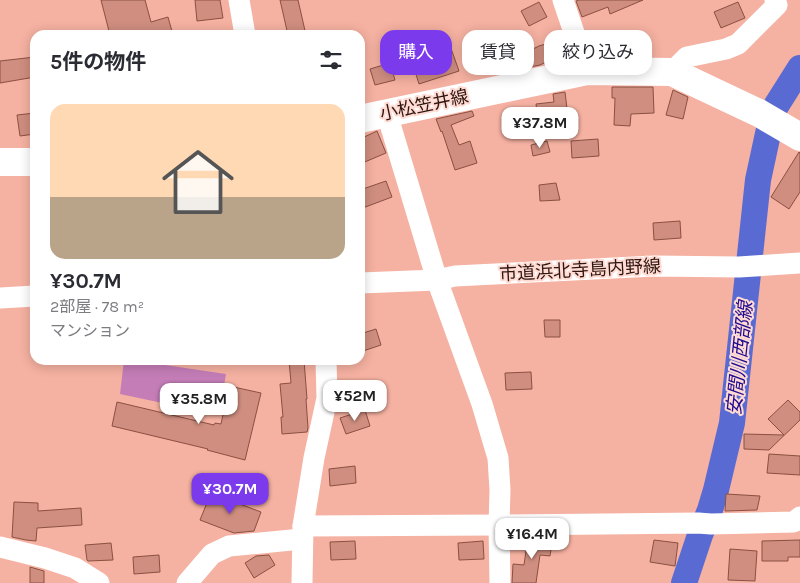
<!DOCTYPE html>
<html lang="ja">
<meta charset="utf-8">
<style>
body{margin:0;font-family:Karla,"Noto Sans JP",sans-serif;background:#f2f2f3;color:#2b2b33;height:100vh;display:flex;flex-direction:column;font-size:19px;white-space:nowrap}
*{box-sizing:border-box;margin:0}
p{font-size:16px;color:#7c7c81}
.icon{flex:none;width:28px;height:28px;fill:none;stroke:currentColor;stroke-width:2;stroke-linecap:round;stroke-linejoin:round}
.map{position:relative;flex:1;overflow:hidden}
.panel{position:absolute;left:30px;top:30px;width:335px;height:335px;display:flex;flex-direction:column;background:#fff;border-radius:15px;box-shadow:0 2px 12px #0003}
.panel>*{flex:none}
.hud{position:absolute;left:380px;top:30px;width:345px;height:45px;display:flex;gap:10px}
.price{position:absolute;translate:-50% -42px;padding:0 11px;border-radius:10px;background:#fff;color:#222;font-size:16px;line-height:32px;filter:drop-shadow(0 1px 2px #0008)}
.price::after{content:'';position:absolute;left:50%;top:30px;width:15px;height:11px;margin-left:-8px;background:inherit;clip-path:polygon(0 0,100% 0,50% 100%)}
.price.current{background:#7c3aed;color:#fff}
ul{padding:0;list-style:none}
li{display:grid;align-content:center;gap:10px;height:265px;padding:0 20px}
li+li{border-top:1px solid #e1e1e2}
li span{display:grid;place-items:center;height:155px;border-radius:15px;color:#555}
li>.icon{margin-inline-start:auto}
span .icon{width:90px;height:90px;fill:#fffc;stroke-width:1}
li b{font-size:21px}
h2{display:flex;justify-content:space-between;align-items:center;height:60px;padding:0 20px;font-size:21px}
.tag{padding:0 18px;border-radius:15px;background:#fff;box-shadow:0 2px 12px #0003;font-size:18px;line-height:45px}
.tag.current{background:#7c3aed;color:#fff}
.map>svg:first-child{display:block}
</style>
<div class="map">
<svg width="800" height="583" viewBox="0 0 800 583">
<rect width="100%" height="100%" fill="#f5b1a1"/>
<polygon fill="#c47db7" points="124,360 131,360 226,374 219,415 120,394"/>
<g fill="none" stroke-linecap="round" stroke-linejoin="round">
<g stroke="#596ad2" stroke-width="26">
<polyline points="776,106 800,68"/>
<polyline points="684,583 700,535 710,510 716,490 732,423 758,180 769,129"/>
</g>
</g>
<g fill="#cf8e7f" stroke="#8b5042">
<polygon points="101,0 145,0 151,22 168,17 173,35 110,35"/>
<polygon points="195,0 220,0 223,18 197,21"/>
<polygon points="280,0 298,0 306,35 288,35"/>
<polygon points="579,0 643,0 610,14 608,7 582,17 576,1"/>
<polygon points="539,2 547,17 529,26 521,11"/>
<polygon points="738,2 745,18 721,28 714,12"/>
<polygon points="448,40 459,71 419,84 409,52"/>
<polygon points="549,43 556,57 540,65 506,72 501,58 526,50 527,52 539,46"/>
<polygon points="35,57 35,77 0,83 0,61"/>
<polygon points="390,63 395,80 375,85 370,69"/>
<polygon points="612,87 653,87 654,113 631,114 630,126 614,125 615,98 612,98"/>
<polygon points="673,90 688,97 683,119 666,115"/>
<polygon points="565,92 568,117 538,121 536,104 554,102 553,94"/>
<polygon points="472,111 474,116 451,125 459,145 470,141 477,163 455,170 442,131 441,132 436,119"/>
<polygon points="35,113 35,134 20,136 17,115"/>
<polygon points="377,131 386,153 360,164 360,139"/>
<polygon points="598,139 599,156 572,158 571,141"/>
<polygon points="547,141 550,152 533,156 531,145"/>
<polygon points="799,152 800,153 800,192 789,209 771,197"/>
<polygon points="386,181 392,197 360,209 360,190"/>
<polygon points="556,183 560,200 540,201 539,185"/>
<polygon points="680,221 681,238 654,240 653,223"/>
<polygon points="544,320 560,320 560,337 545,337"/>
<polygon points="376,329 381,345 360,352 360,334"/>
<polygon points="289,360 304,360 307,399 306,399 308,428 307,432 282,434 281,417 283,417 280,384 291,383"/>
<polygon points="531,372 532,389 506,390 505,373"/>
<polygon points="229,386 261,393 245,460 207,450 208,449 112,426 117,402 214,425 215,423 221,424"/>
<polygon points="788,400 800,412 800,420 769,450 744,449 744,434 784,435 768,419"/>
<polygon points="365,410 370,426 346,434 340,418"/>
<polygon points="769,454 800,456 800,475 767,473"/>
<polygon points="355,466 356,483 330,486 329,469"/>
<polygon points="211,493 261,512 254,531 234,533 200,520"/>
<polygon points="726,494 760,496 757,510 725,511"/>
<polygon points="14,502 38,503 38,511 81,508 82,525 37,528 36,541 26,540 12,537"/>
<polygon points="528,537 553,537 550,556 540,555 536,583 512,583 513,564 524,565"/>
<polygon points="654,540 678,543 675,566 650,562"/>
<polygon points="800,540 800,557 788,557 788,561 762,561 762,541"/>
<polygon points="355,541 356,559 331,560 330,542"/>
<polygon points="483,541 484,559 459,560 458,543"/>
<polygon points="111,543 113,560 88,561 87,560 85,545"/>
<polygon points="730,549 757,551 755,581 728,580"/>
<polygon points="159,555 160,572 134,574 133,557"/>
<polygon points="269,555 275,565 254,578 245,563 256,556"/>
<polygon points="30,567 44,571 44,583 30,583"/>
</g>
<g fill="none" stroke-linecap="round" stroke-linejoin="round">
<g stroke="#fff" stroke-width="21">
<polyline points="239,0 245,35"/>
<polyline points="563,0 587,71"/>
<polyline points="672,72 687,57 726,49 738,44 777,5 775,0"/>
<polyline points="387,114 437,280 482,404 498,458 500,490 499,525 500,583"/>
<polyline points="360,283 437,280 455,276 654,266 739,267 800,263"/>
<polyline points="0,298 35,296"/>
<polyline points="303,526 499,525 698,523 711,524 794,522 800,517"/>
<polyline points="0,547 45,558 75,568 99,583"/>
<polyline points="187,583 212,554 229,546 302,539"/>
<polyline points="302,583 303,526 314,458 327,398 326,360"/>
</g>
<g stroke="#fff" stroke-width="28">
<polyline points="360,119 587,71 672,72 759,113 800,137"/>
<polyline points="0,162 35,162"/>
</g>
</g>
<g text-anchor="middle" stroke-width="4" stroke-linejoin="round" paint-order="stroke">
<g font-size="18" fill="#2f1611" stroke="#ffdbd3">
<text transform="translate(424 105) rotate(-12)" y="6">小松笠井線</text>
<text transform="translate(580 270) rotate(-3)" y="6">市道浜北寺島内野線</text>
</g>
<g font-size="19" font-style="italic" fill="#200c90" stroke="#ffdbd3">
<text transform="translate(739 358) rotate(-84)" y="7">安間川西部線</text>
</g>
</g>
</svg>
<b class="price" style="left:540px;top:149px">¥37.8M</b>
<b class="price" style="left:355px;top:422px">¥52M</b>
<b class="price" style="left:199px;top:425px">¥35.8M</b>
<b class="price current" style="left:230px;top:515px">¥30.7M</b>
<b class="price" style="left:532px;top:560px">¥16.4M</b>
<div class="hud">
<a class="tag current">購入</a>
<a class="tag">賃貸</a>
<a class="tag">絞り込み</a>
</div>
<section class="panel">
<h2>5件の物件<svg class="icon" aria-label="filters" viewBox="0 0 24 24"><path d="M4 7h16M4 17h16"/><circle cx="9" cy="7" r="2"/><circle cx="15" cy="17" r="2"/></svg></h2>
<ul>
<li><span style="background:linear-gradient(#ffd9b3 60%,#b9a48a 0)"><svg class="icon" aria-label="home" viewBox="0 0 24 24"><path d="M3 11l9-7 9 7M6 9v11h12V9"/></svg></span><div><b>¥30.7M</b><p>2部屋 · 78 m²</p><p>マンション</p></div></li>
</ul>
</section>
</div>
